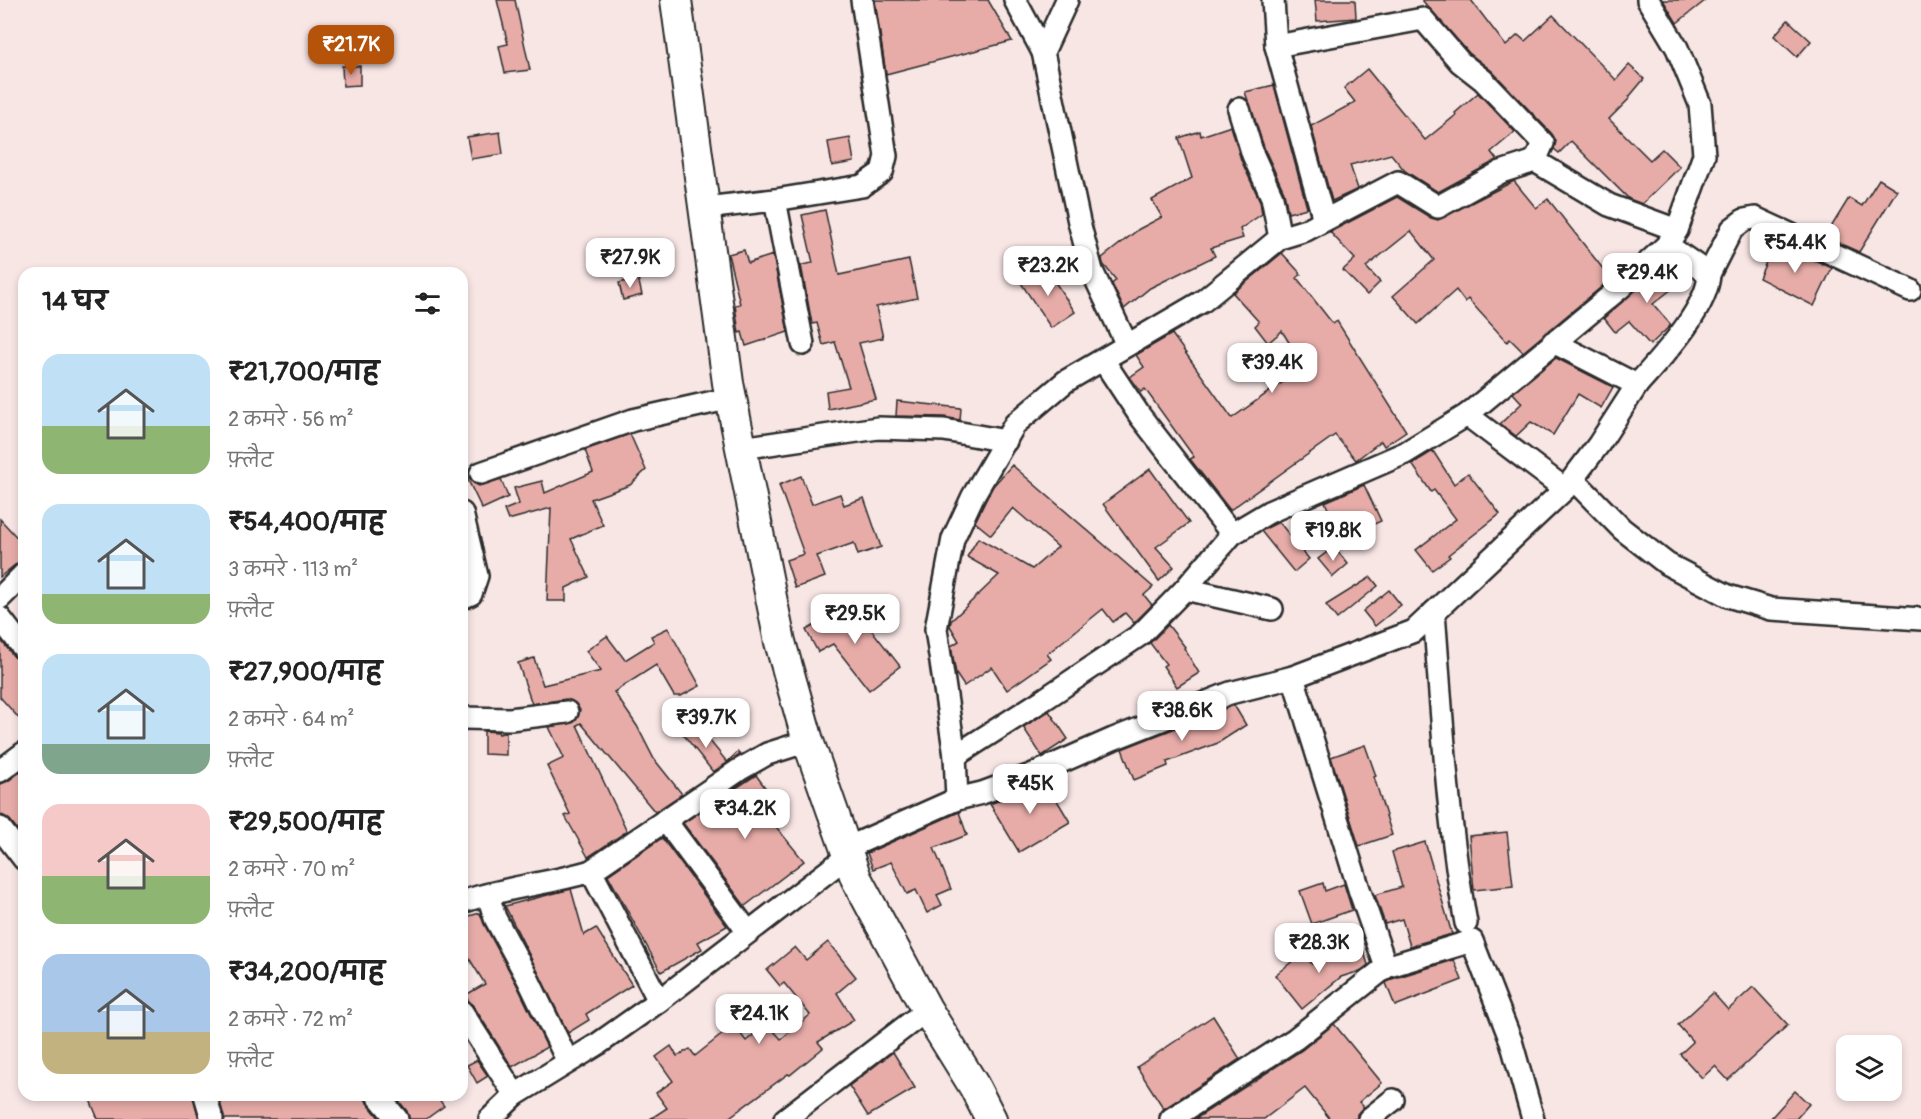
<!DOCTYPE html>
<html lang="hi">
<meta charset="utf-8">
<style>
body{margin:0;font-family:Pangolin,"Playpen Sans Deva",sans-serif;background:#f6f6f6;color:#222;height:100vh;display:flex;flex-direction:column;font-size:22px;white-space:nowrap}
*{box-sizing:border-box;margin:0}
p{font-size:20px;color:#767676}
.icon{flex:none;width:33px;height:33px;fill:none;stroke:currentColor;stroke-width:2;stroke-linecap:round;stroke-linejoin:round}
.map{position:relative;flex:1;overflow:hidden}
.sheet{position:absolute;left:18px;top:267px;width:450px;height:834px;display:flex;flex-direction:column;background:#fff;border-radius:18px;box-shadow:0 3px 9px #0003}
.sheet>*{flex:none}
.buttons{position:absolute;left:1836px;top:1035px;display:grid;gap:12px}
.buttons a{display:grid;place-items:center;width:66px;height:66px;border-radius:12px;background:#fff;box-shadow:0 3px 9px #0003;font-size:30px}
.price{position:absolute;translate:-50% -51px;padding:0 14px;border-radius:12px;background:#fff;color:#222;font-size:20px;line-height:39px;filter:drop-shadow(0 2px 3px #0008)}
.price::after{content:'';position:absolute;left:50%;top:36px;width:18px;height:14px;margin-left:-9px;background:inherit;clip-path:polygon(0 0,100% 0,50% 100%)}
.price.active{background:#b45309;color:#fff}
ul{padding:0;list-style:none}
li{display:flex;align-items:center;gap:18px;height:150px;padding:0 24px}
li span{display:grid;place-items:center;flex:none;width:168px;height:120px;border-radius:18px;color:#555}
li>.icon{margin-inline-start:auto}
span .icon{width:72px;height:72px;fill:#fffc;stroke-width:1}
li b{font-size:26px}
h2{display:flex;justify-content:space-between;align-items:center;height:72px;padding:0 24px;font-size:26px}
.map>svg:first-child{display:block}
</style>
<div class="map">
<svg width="1921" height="1119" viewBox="0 0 1921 1119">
<rect width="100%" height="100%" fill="#f8e6e5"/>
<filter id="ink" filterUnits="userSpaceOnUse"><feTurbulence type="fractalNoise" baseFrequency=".0167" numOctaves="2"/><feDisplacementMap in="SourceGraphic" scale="12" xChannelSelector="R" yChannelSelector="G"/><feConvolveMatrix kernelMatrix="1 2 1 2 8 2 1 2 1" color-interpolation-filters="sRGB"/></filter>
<g filter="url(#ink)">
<g fill="#e7aca8" stroke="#2b2b2b" stroke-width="1.5">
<polygon points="497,0 515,0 530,70 505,73 499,46 508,44"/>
<polygon points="875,0 988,0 1012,41 886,74"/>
<polygon points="1315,0 1355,0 1356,18 1317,21"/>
<polygon points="1422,0 1471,0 1506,46 1518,35 1525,41 1553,15 1616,80 1629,65 1644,79 1629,97 1630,98 1609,119 1650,160 1662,149 1680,167 1642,204 1629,199 1571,141 1559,153 1554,149 1556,141 1552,134 1492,71 1469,53"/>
<polygon points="1663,0 1706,0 1677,23"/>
<polygon points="1788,20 1811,41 1797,57 1774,36"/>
<polygon points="342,66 360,66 360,85 343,86"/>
<polygon points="1367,69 1425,140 1456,115 1455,113 1478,93 1515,132 1491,152 1497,160 1438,192 1405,171 1391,154 1350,165 1358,189 1332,201 1311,126 1355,102 1344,88"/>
<polygon points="1274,85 1307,208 1288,213 1284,192 1265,150 1245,92"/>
<polygon points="1231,126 1241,160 1260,201 1262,214 1240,229 1243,238 1211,248 1215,256 1150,288 1124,309 1112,284 1116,280 1103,264 1102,258 1139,229 1162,217 1152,200 1192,178 1179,138 1200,131 1201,136"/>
<polygon points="500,132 503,154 471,159 467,137"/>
<polygon points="850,138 854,162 832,166 828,142"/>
<polygon points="1879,179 1897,190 1859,252 1825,237 1849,198 1862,206"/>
<polygon points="1514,181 1536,208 1548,199 1611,279 1523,352 1510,339 1507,342 1468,299 1465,302 1456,290 1418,324 1393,296 1434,260 1411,231 1366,267 1380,282 1367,295 1343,270 1355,259 1330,232 1397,197 1431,218 1438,220"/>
<polygon points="825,210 839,275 909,260 917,298 876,307 883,338 859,343 876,399 828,409 826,391 849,387 835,342 823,345 817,323 812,324 801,265 813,263 802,215"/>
<polygon points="1775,242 1832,268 1814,306 1759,278"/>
<polygon points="744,250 748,263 773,255 788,332 746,346 742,332 739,333 735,305 740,304 728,254"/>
<polygon points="1282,253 1301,274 1297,278 1333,324 1337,321 1406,431 1384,446 1381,441 1356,460 1335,435 1230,510 1190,459 1194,457 1145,389 1141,392 1130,377 1144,367 1136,355 1172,334 1232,418 1304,367 1282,331 1268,343 1255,326 1259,322 1233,293"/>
<polygon points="1668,261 1681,270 1687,277 1653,304 1671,325 1650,345 1629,321 1615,332 1604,318"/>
<polygon points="1045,267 1075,312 1051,328 1021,283"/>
<polygon points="638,278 642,295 623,300 619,283"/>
<polygon points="1556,358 1613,387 1601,408 1578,394 1553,435 1531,422 1516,436 1500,424 1522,403 1513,393"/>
<polygon points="897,401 961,408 960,420 944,417 896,416"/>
<polygon points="630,434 646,470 630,485 591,499 603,525 571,539 589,577 566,588 566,601 547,601 551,508 508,520 504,510 519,504 514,488 542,481 545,493 593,472 585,450"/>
<polygon points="1433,451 1454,484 1468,473 1500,514 1448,555 1450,557 1432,570 1416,550 1456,519 1434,490 1431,492 1412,464"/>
<polygon points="1012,465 1153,587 1144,595 1152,605 1134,623 1125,613 1113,622 1103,609 1047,654 1051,659 1007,690 992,667 964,686 956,674 951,646 959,641 950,626 951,621 999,575 967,557 978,538 1032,569 1058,547 1013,508 991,535 975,522 993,486"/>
<polygon points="1150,469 1189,523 1156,547 1174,567 1159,581 1103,504"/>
<polygon points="801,476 812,504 840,494 844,505 864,498 881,547 858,555 854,543 817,556 825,577 795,588 786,560 804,554 779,485"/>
<polygon points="469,477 473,483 479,486 501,479 508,497 482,509 467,478"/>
<polygon points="1364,485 1381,521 1341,539 1325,502"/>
<polygon points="0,519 24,545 24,562 15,565 0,577"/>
<polygon points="1279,522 1309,559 1294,572 1261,531"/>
<polygon points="1334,547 1348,564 1333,577 1318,559"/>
<polygon points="1371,577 1378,586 1337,619 1326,605"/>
<polygon points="1389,590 1401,605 1375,626 1363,611"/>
<polygon points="852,605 900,666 869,690 833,644 818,652 806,630"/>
<polygon points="1168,625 1185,647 1184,648 1199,673 1177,687 1163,666 1166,664 1150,643"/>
<polygon points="668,628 700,686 681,696 674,696 656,665 614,692 637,726 654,759 682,794 655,812 581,723 577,725 627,831 588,857 565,816 570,814 547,766 564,758 549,727 574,722 578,717 580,710 572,701 566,699 532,704 518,663 534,658 543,685 601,671 586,651 607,636 625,660 654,642 651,636"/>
<polygon points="0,639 14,657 24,661 24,724 0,697"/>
<polygon points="1234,705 1246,725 1218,743 1167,762 1168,766 1134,780 1122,749"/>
<polygon points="1049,711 1068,739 1042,756 1023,727"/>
<polygon points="696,724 727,762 738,752 740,755 713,772 683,734"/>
<polygon points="484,731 498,732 499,734 506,732 506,755 484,754"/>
<polygon points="1365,745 1376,776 1374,777 1392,835 1359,846 1331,757"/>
<polygon points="24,769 24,838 10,820 0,814 0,784 8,781"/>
<polygon points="756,775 780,808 768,817 804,861 745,906 683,823"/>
<polygon points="1046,782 1070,822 1019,852 990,804"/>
<polygon points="959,812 967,835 934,848 951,889 937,895 942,905 927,913 916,890 907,894 891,862 873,869 867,853"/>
<polygon points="1507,832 1513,886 1474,890 1469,836"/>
<polygon points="662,838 727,926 698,942 702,949 661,972 608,875"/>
<polygon points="1425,842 1452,934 1410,946 1402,919 1385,924 1375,895 1402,887 1392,852"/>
<polygon points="1323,883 1325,891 1344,884 1352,910 1312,924 1300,891"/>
<polygon points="571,889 584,935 596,928 632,985 586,1014 589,1020 568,1033 505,906"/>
<polygon points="480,913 484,924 517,985 547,1047 512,1067 473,1005 464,996 485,984 462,947 462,918"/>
<polygon points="828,942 856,977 837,993 854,1020 818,1042 823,1048 790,1075 788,1074 727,1119 650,1119 667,1108 656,1093 673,1081 656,1057 671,1046 677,1056 690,1049 695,1056 734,1025 746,1041 767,1023 781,1039 810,1015 784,983 780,986 767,970 795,947 806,960"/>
<polygon points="1363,948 1368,965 1360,971 1341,977 1302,1009 1275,975 1303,953 1312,964 1329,957"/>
<polygon points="1454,960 1462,980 1395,1006 1386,983 1392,979"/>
<polygon points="1753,987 1788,1025 1728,1080 1715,1066 1702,1078 1680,1054 1693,1042 1678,1025 1713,993 1728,1010"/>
<polygon points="1213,1016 1240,1059 1164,1109 1137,1067"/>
<polygon points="1334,1024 1382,1083 1359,1102 1364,1107 1357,1114 1357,1119 1330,1119 1305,1088 1264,1119 1195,1119 1302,1050"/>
<polygon points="893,1052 915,1088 868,1116 849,1086"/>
<polygon points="477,1060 488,1076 477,1083 467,1065"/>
<polygon points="1795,1091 1809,1104 1796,1119 1770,1119"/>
<polygon points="88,1095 193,1095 199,1119 98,1119"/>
<polygon points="218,1095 365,1095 367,1103 380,1119 224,1119"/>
<polygon points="394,1095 436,1095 444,1106 426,1119 409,1119 407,1111"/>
</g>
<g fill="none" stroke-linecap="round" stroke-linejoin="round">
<defs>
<g id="street">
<polyline points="1015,0 1043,52"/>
<polyline points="1067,0 1043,52 1079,222 1092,271 1127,345"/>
<polyline points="1273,0 1276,46 1324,220"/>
<polyline points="1276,46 1423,19 1460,62 1483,80 1543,143 1535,161"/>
<polyline points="1239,109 1253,155 1272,197 1280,238"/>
<polyline points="775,200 803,344"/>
<polyline points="705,208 775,200 862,186 882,172 886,156 862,0"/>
<polyline points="1677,230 1667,245 1709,274 1732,229 1744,220 1755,218 1910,290"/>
<polyline points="1103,360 1140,416 1232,534"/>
<path d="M1637 385C1660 359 1708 309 1709 274"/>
<polyline points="1467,415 1620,288 1667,245"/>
<polyline points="742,448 878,428 944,430 1006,441"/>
<polyline points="481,473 633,420 731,398"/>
<polyline points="1573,479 1622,529 1667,564 1728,596 1771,609 1921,619"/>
<polyline points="462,513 477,576 471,594 462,598"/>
<polyline points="1185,589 1272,609"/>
<polyline points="0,598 24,574"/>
<path d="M1434 612C1442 715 1447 820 1466 923"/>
<polyline points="0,618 24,649"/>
<polyline points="462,718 510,719 567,712"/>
<polyline points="955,756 1046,698 1140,635 1185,589 1232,534 1269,512 1405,453 1467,415 1565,489"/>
<polyline points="0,771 24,753"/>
<polyline points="957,799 982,793 1031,775 1113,739 1230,693 1293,677 1414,631 1565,489 1599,444 1637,385 1553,342"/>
<polyline points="665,820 748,932"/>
<polyline points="0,828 24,859"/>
<polyline points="847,848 957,799 955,756 936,629 953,539 973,496 1015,424 1066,381 1203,301 1280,238 1306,230 1398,182 1438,207 1501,172 1535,161 1609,205 1677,230 1704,155 1700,104 1677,48 1648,0"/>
<polyline points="591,871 659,1001"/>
<polyline points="488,895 495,918 528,979 568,1062"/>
<path d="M462 902C504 887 549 884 591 871L739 770 767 754 808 741"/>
<polyline points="1386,967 1472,941 1511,1041 1533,1119"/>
<polyline points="462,1012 515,1095"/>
<polyline points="205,1095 212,1119"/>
<polyline points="377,1095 397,1119"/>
<polyline points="490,1119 515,1095 598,1044 659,1001 849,855"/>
<polyline points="785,1119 927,1010"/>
<polyline points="1171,1119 1295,1039 1386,967 1359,889 1293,677"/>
<polyline points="1369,1119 1393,1100"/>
</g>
<polyline id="secondary" points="676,0 728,383 780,642 808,741 856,878 927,1010 974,1086 991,1119"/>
</defs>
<use href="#street" stroke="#2b2b2b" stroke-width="26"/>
<use href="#secondary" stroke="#2b2b2b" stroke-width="34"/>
<use href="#street" stroke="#fff" stroke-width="21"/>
<use href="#secondary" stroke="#fff" stroke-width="30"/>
</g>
</g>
</svg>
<div class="buttons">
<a><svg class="icon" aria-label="layers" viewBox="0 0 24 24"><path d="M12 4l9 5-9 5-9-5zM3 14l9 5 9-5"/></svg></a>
</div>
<b class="price active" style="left:351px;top:76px">₹21.7K</b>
<b class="price" style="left:1795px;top:274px">₹54.4K</b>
<b class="price" style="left:630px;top:289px">₹27.9K</b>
<b class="price" style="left:1048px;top:297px">₹23.2K</b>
<b class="price" style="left:1647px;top:304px">₹29.4K</b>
<b class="price" style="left:1272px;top:394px">₹39.4K</b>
<b class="price" style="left:1333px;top:562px">₹19.8K</b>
<b class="price" style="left:855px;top:645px">₹29.5K</b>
<b class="price" style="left:1182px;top:742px">₹38.6K</b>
<b class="price" style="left:706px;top:749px">₹39.7K</b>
<b class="price" style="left:1030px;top:815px">₹45K</b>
<b class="price" style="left:745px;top:840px">₹34.2K</b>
<b class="price" style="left:1319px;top:974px">₹28.3K</b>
<b class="price" style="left:759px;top:1045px">₹24.1K</b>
<section class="sheet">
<h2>14 घर<svg class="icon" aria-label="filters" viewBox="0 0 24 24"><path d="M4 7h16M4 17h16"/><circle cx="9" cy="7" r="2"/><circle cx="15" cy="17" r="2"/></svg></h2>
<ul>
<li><span style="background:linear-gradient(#bfe0f5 60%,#8fb573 0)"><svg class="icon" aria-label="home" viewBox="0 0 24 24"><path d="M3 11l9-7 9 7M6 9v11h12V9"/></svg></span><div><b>₹21,700/माह</b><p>2 कमरे · 56 m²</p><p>फ़्लैट</p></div></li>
<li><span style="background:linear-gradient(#bfe0f5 75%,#8fb573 0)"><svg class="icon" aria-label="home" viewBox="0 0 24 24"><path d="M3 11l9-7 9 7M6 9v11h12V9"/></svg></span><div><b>₹54,400/माह</b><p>3 कमरे · 113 m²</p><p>फ़्लैट</p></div></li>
<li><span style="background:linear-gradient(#bfe0f5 75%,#7fa58c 0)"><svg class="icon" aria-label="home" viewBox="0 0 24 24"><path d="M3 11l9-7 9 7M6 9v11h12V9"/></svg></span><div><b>₹27,900/माह</b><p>2 कमरे · 64 m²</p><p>फ़्लैट</p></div></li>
<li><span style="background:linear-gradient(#f6c9c9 60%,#8fb573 0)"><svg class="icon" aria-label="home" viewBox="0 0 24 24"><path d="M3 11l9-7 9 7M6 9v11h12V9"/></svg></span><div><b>₹29,500/माह</b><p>2 कमरे · 70 m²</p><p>फ़्लैट</p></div></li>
<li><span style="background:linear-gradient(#a9c7e8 65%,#c2b280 0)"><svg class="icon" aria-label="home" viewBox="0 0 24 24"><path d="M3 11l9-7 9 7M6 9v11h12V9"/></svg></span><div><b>₹34,200/माह</b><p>2 कमरे · 72 m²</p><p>फ़्लैट</p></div></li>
</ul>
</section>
</div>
